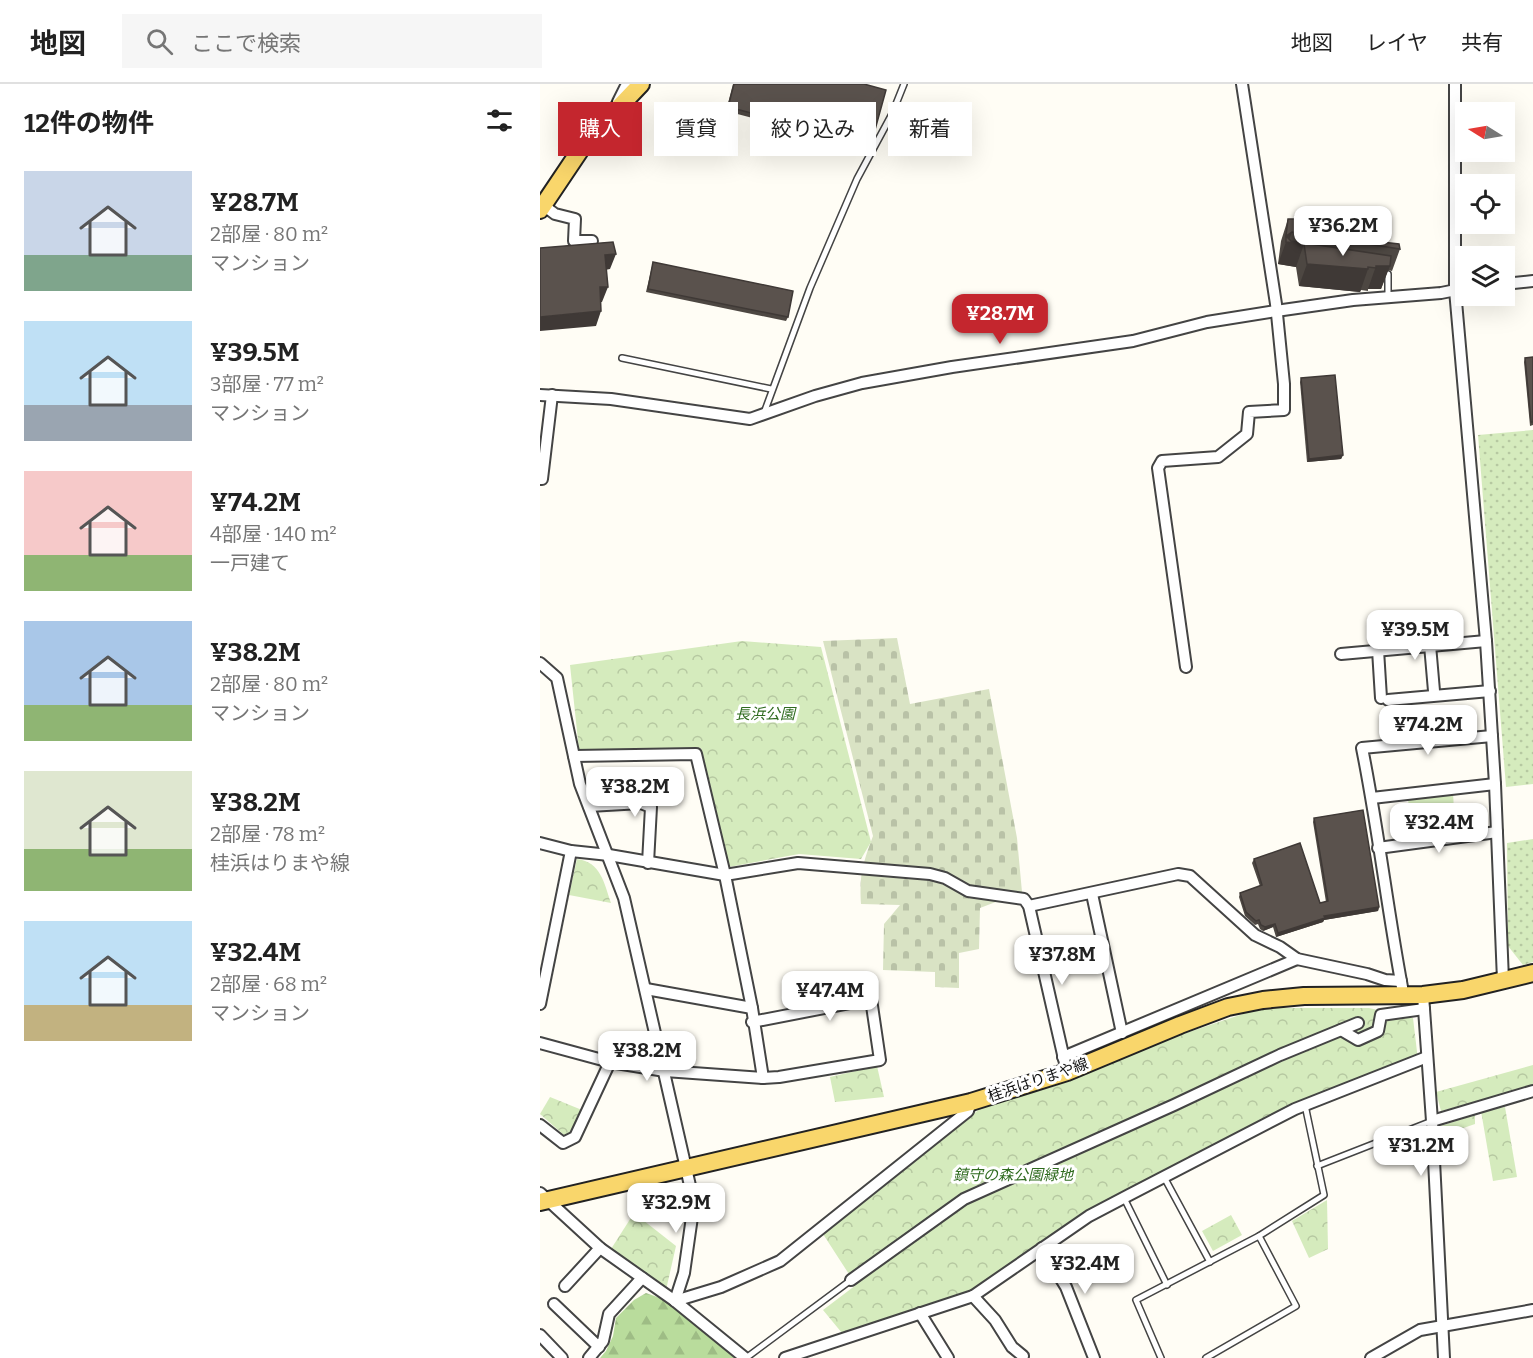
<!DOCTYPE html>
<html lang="ja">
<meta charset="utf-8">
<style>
body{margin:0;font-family:Bitter,"Noto Sans JP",serif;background:#f6f6f6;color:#222;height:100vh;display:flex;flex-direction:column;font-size:22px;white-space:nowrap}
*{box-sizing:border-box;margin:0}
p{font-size:20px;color:#767676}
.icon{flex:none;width:33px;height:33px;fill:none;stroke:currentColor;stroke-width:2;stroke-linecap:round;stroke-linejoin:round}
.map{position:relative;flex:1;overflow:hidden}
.side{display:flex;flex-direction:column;background:#fff;width:540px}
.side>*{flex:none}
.guide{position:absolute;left:18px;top:18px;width:570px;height:54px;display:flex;gap:12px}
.needle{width:39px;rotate:281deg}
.fabs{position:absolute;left:915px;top:18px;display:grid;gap:12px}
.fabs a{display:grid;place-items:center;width:60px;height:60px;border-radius:0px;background:#fff;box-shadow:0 6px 24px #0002;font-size:30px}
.price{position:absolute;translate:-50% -51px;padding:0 14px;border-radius:12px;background:#fff;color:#222;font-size:20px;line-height:39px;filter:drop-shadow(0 2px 3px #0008)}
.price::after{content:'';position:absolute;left:50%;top:36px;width:18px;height:14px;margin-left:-9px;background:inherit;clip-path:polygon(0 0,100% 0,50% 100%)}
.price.selected{background:#c4262e;color:#fff}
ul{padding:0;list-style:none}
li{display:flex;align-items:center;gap:18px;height:150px;padding:0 24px}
li span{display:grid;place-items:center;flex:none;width:168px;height:120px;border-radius:0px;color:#555}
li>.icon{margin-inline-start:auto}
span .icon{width:72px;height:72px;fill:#fffc;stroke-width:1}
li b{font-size:26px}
h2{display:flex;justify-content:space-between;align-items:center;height:72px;padding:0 24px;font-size:26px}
.chip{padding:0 21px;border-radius:0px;background:#fff;box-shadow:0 6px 24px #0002;font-size:21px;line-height:54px}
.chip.selected{background:#c4262e;color:#fff}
header{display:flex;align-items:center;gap:36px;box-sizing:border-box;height:84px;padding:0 30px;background:#fff;border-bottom:2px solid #e0e0e0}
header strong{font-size:28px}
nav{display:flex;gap:33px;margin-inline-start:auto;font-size:21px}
.search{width:420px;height:54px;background:#f6f6f6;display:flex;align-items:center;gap:15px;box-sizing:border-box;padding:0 21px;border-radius:0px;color:#767676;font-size:22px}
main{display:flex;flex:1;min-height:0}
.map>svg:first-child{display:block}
</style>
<header>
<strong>地図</strong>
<div class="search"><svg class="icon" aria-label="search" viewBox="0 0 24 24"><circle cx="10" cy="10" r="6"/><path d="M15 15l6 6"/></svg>ここで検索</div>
<nav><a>地図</a><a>レイヤ</a><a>共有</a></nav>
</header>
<main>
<section class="side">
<h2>12件の物件<svg class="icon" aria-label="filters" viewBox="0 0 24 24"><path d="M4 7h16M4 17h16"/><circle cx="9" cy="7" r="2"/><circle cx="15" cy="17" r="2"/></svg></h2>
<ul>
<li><span style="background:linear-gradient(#c9d6e8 70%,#7fa58c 0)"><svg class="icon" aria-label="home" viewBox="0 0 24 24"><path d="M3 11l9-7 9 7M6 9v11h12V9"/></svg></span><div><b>¥28.7M</b><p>2部屋 · 80 m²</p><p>マンション</p></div></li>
<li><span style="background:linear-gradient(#bfe0f5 70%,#9aa5b1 0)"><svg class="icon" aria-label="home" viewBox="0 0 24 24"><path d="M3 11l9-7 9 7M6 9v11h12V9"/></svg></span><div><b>¥39.5M</b><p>3部屋 · 77 m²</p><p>マンション</p></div></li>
<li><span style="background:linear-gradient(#f6c9c9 70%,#8fb573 0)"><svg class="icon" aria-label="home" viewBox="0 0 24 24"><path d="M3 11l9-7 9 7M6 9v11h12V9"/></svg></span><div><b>¥74.2M</b><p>4部屋 · 140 m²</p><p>一戸建て</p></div></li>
<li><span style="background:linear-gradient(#a9c7e8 70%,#8fb573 0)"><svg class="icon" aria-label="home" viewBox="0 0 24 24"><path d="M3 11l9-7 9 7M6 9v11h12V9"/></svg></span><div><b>¥38.2M</b><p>2部屋 · 80 m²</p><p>マンション</p></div></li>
<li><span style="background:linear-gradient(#dfe7d0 65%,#8fb573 0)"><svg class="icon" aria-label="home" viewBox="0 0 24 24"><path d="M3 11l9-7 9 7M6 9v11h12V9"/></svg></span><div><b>¥38.2M</b><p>2部屋 · 78 m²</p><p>桂浜はりまや線</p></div></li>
<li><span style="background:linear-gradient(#bfe0f5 70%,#c2b280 0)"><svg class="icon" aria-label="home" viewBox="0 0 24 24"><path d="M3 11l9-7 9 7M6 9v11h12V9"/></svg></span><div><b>¥32.4M</b><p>2部屋 · 68 m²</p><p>マンション</p></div></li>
</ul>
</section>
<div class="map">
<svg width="993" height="1274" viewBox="0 0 993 1274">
<defs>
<pattern id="grass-dots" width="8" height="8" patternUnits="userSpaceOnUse" patternTransform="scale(1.5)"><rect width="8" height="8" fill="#d5ebbd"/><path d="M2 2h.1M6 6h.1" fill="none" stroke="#b6c8a1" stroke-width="1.8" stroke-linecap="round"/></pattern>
<pattern id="forest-firs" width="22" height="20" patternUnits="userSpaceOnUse" patternTransform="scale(1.5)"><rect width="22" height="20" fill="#b9dc9c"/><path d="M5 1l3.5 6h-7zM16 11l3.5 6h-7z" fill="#9ebc85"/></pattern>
<pattern id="cemetery-stones" width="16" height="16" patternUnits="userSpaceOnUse" patternTransform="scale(1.5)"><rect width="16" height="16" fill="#d9e3c4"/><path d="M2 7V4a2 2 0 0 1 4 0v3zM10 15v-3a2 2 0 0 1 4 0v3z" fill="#b9c2a7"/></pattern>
<pattern id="park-crowns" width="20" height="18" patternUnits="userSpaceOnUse" patternTransform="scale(1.5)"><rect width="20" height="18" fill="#d5ebbd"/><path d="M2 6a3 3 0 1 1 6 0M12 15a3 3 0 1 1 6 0" fill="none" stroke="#b6c8a1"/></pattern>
</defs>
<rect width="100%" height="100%" fill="#fffdf5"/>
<g fill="url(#grass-dots)">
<polygon points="993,346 993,700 966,703 938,351"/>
<polygon points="993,755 993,878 983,881 968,862 967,759"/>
</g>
<polygon fill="url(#forest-firs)" points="106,1209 120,1214 166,1247 194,1274 60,1274 66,1267 73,1252 76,1234 94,1216"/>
<path fill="url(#cemetery-stones)" d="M357 554 370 620 449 605 477 754 482 808 440 824 439 865 419 869V904L395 903V888L343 886 344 840 360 821 321 820C319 790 323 779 333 752L283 557Z"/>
<g fill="url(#park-crowns)">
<polygon points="202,557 281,563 331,758 321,775 259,770 189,783 161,664 39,666 30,581"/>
<polygon points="913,708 915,746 871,751 868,714"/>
<path d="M37 775C61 778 64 799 71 819L29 811Z"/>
<polygon points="721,924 829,924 873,934 878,976 763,1017 547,1129 425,1210 302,1249 283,1226 316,1201 283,1150 441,1024 515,1002 607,962"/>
<polygon points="993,981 993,1002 901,1027 896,1008"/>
<polygon points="337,982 344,1013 295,1018 290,993"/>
<polygon points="10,1013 42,1026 32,1049 24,1051 0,1030"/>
<polygon points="965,1023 977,1093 953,1097 941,1027"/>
<polygon points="935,1031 935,1040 906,1050 908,1063 899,1064 897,1043"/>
<polygon points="787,1116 788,1165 769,1174 752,1137"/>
<polygon points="94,1129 136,1162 126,1206 71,1165"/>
<polygon points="691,1131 702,1151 673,1167 662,1147"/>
</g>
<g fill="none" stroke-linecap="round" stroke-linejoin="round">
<defs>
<g id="lane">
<polyline points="841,189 848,190 848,214"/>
<polyline points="82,274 231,305"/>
<polyline points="224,329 270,204 317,95 352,30 364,0"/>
<polyline points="777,1082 892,1037"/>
<polyline points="624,1093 670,1178"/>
<polyline points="584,1114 627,1201"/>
<polyline points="719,1152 784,1111 765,1021"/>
<polyline points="206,1274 311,1196"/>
<polyline points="621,1274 596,1216 719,1152 756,1222 666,1274"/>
</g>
<g id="street">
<polyline points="915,0 915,206 946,557 955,700 963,896"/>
<polyline points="78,18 87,0"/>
<polyline points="3,121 15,130 35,135 34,157 52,157"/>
<polyline points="964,200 993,197"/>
<polyline points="0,311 71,315 210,335 275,312 322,299 412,283 593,257 667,238 736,227 813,216 901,209 926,204"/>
<polyline points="0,395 2,395 12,311"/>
<polyline points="890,561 894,607"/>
<polyline points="838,566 841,614"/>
<polyline points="801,570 946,557"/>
<polyline points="0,579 17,594 40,700 84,814 154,1119 144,1189 135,1217"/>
<polyline points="646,583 618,384 622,377 678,373 707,350 709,328 744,326 744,300 736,220 702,0"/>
<polyline points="848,616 950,607"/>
<polyline points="34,672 156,670 185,791 212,924 223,994 239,993 340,976 331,915 212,938"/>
<polyline points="832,714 955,700"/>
<polyline points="49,722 101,719 111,723 108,779"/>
<polyline points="0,759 31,767 69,771 185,791 258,779 390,790 405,794 428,807 484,815 489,822 527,988"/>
<polyline points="838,764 957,748"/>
<polyline points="552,810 582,949"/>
<polyline points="489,822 638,790 650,792 715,851 740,863 757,875 827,890 845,896 861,897"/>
<path d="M862 903C847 823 838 743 822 664L952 652"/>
<polyline points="106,905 212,924"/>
<polyline points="883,911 892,1037 904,1274"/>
<polyline points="0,920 31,767"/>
<polyline points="801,946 818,956 838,947 841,931 884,925"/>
<polyline points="0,959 70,978 125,987 223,994"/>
<polyline points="523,973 757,875"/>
<polyline points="892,1037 993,1007"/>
<polyline points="0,1041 23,1059 35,1053 70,978"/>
<polyline points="0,1109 60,1164 135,1217 205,1274"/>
<polyline points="502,1164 526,1203 554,1274"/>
<polyline points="311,1196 424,1115 634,1021 740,971 818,939"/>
<polyline points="25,1202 60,1164"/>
<polyline points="433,1212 455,1236 472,1263 483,1272"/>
<polyline points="135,1217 181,1203 240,1177 428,1027 431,1018"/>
<polyline points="14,1220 59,1263"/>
<polyline points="380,1229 408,1274"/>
<polyline points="0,1251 22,1274"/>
<polyline points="49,1274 63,1257 69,1230 102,1194"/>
<polyline points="245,1274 433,1212 549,1132 589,1111 755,1025 887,973"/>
<polyline points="831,1274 880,1246 993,1226"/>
</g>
<g id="primary">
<polyline points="0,126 45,59 101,0"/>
<polyline points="0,1118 431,1018 527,988 640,941 688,923 723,916 764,912 883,911 923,906 993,889"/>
</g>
</defs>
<use href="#lane" stroke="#444" stroke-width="8"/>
<use href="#street" stroke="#444" stroke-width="14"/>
<use href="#primary" stroke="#222" stroke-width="20"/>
<use href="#lane" stroke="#fff" stroke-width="5"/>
<use href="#street" stroke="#fff" stroke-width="10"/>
<use href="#primary" stroke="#f9d66b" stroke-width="16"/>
</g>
<g fill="#4d4742">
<polygon points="193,0 332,57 328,64 186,27"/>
<polygon points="770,130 824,156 860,165 852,187 848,186 841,205 828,205 828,207 821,206 820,208 759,202 756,183 738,180 741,157 748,135 754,135 755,132 769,134"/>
<polygon points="113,178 248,233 246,237 106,208"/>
<polygon points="993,273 993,341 990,342 984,278 985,274"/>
<polygon points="761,294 803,371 801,375 767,378 760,298"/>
<polygon points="774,734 839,823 838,827 784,836 783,838 736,853 733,843 723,847 720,845 718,840 715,841 705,832 699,813 700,809 720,802 712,779 714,775 780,819 786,818 773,738"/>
</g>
<g fill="#3f3936">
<polygon points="752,148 748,158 764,160 756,183 738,180 746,158 746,152 738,174 746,152"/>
<polygon points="76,170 70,185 60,187 65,171"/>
<polygon points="767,180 828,185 820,208 759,202"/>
<polygon points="836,182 850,182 841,205 828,205"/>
<polygon points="60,203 68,203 62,218 55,218"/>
<polygon points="61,227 56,242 0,247 0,233"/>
<polygon points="803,371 801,375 767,378 769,375"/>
<polygon points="839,823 838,827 784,836 783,838 736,853 738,849 784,832"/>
<polygon points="735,840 733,843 723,847 725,843"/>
</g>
<g fill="#5a524d" stroke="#3f3936" stroke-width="1.5">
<polygon points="194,0 324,0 346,6 333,53 330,60 188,23"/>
<polygon points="770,130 826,136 824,156 859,160 860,165 752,148 746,152 748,135 755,135 755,132 770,134"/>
<polygon points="746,152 751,157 851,172 850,182 836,182 836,184 828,183 828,185 767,180 764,160 746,158"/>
<polygon points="73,158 76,170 65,171 68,203 60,203 61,227 0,233 0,164"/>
<polygon points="113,178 253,207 248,233 108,205"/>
<polygon points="993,273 993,338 991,338 985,274"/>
<polygon points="795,291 803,371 769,375 761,294"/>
<polygon points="823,726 839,823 784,832 785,834 738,849 735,840 725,843 721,841 719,836 716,837 706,828 700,809 722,801 714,775 760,759 780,819 788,817 774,734"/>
</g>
<g text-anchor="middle" stroke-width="6" stroke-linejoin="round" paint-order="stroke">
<g font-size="15" font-style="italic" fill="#2f6b1f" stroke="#fff">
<text x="225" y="635">長浜公園</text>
<text x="473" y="1096">鎮守の森公園緑地</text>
</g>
<g font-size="15" fill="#111" stroke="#fff">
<text transform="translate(498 996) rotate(-19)" y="5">桂浜はりまや線</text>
</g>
</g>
</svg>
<div class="fabs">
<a><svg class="needle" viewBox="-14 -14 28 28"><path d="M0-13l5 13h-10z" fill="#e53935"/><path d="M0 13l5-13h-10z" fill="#767676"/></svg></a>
<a><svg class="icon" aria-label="locate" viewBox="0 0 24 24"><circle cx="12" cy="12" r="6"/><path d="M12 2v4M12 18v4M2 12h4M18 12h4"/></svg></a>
<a><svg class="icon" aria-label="layers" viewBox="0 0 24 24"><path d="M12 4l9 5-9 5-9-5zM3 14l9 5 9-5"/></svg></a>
</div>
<b class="price" style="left:803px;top:173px">¥36.2M</b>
<b class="price selected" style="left:460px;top:261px">¥28.7M</b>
<b class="price" style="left:875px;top:577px">¥39.5M</b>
<b class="price" style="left:888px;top:672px">¥74.2M</b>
<b class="price" style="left:95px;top:734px">¥38.2M</b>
<b class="price" style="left:899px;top:770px">¥32.4M</b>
<b class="price" style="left:522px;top:902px">¥37.8M</b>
<b class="price" style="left:290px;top:938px">¥47.4M</b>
<b class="price" style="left:107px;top:998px">¥38.2M</b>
<b class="price" style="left:881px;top:1093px">¥31.2M</b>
<b class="price" style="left:136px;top:1150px">¥32.9M</b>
<b class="price" style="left:545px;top:1211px">¥32.4M</b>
<div class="guide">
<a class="chip selected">購入</a>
<a class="chip">賃貸</a>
<a class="chip">絞り込み</a>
<a class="chip">新着</a>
</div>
</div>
</main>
